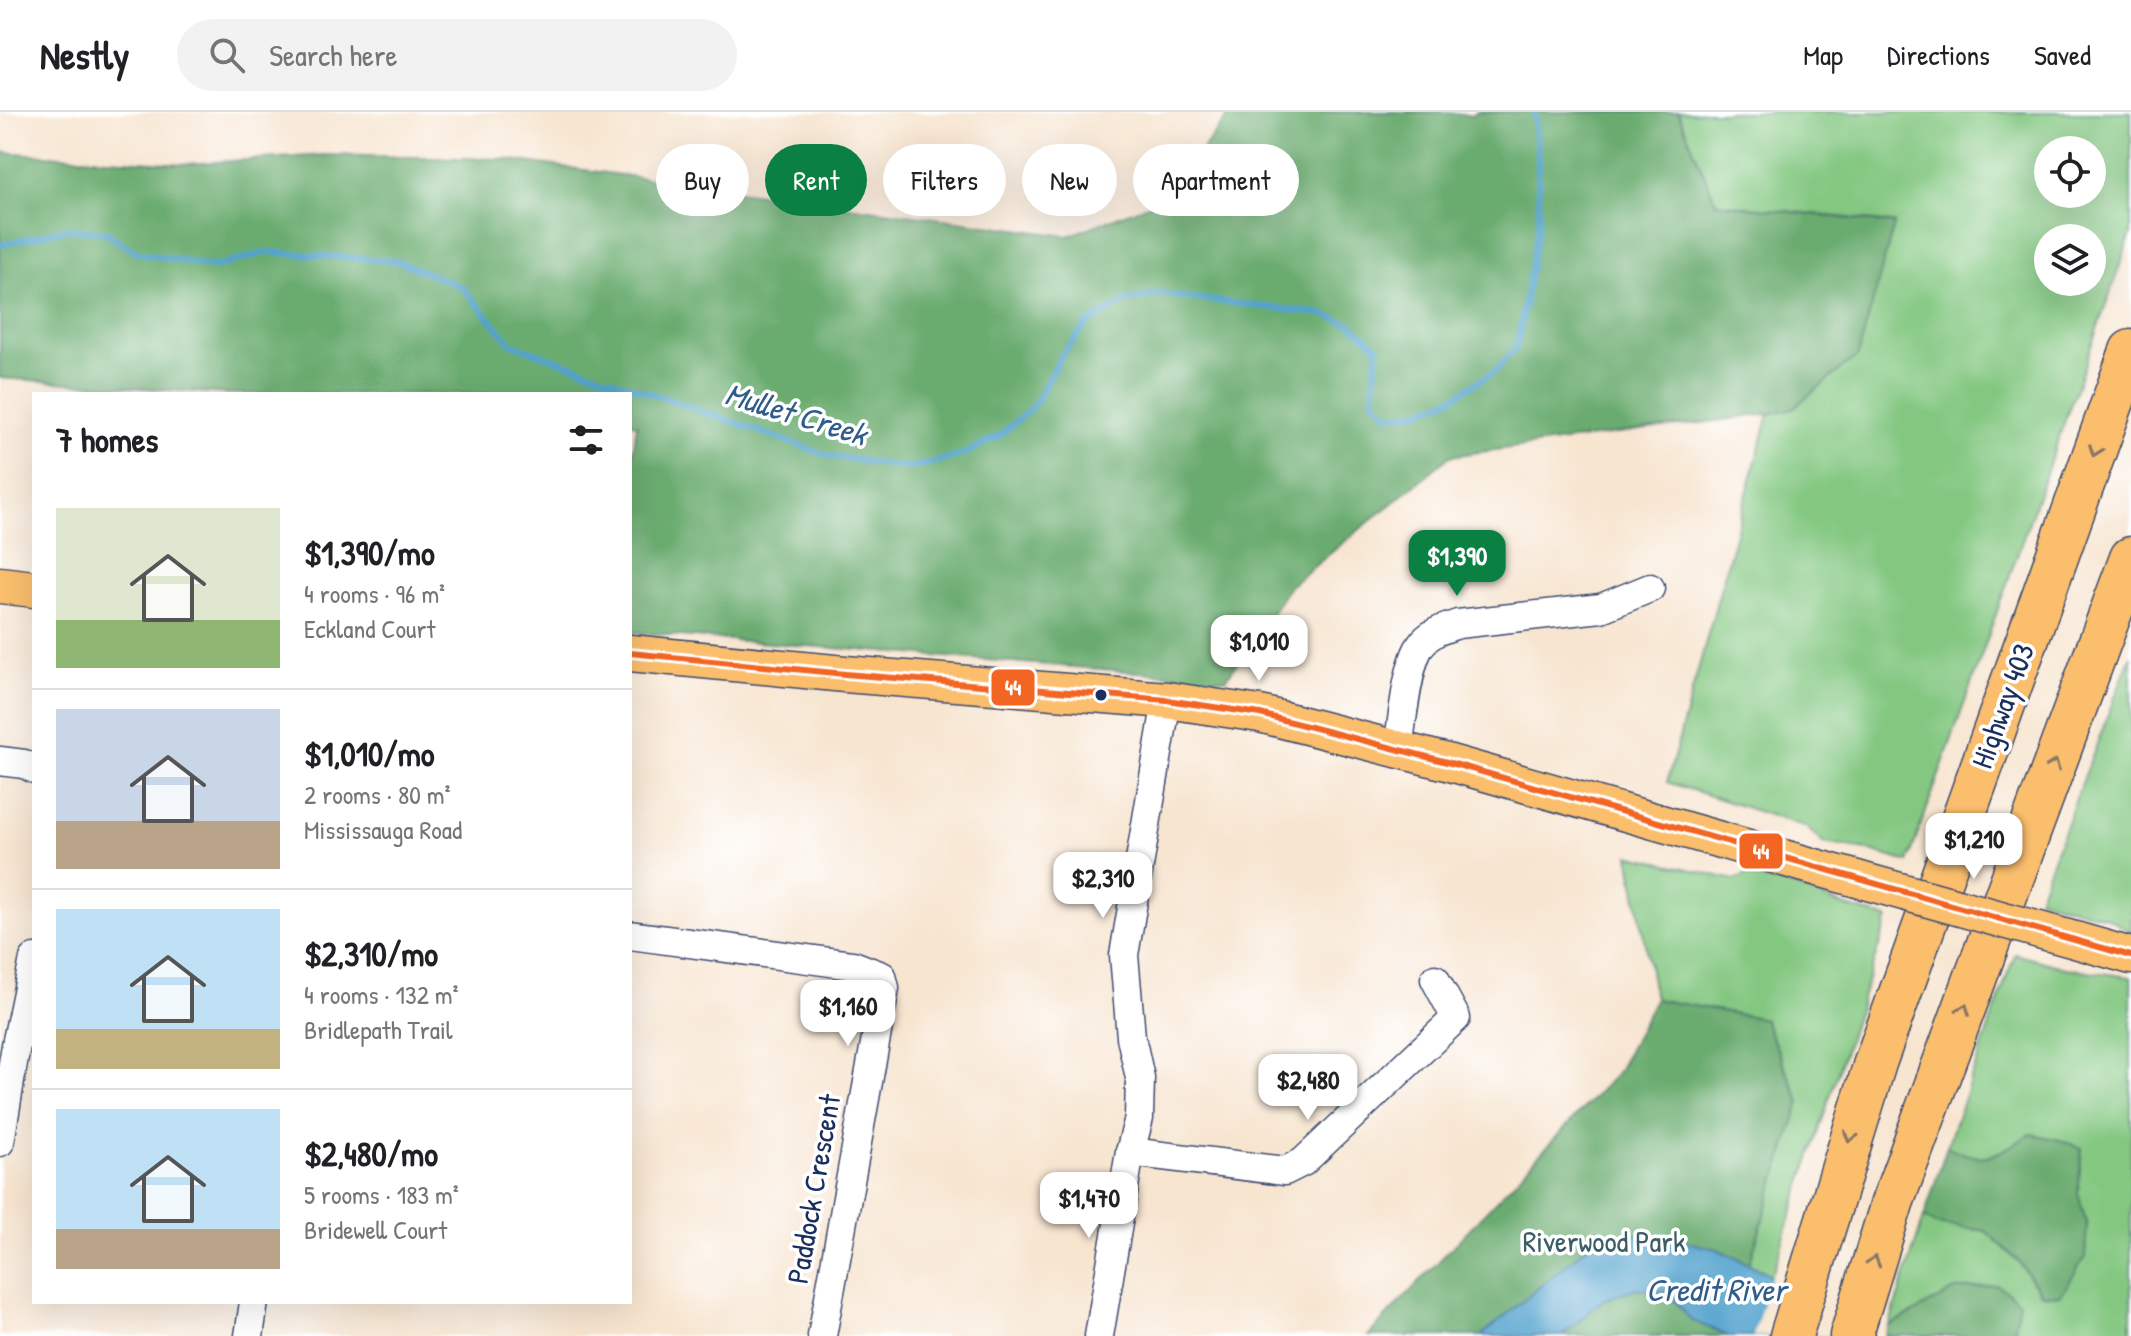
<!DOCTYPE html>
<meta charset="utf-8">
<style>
body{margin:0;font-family:"Patrick Hand",sans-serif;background:#f2f2f2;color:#202124;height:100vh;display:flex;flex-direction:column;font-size:30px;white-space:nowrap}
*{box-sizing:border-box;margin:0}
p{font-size:26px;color:#757577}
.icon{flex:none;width:44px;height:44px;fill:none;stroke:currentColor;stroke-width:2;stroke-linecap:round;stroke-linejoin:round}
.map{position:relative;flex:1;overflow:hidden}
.sheet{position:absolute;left:32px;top:280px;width:600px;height:912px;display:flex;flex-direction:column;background:#fff;border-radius:0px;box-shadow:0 8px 32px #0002}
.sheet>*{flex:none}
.top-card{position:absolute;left:656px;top:32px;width:760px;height:72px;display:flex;gap:16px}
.controls{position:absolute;left:2034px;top:24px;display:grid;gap:16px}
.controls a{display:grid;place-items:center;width:72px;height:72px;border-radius:50%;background:#fff;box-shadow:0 8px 32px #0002;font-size:40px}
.price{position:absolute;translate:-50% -68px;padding:0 18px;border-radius:16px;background:#fff;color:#222;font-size:26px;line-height:52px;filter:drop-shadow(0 2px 4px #0008)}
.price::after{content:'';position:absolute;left:50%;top:48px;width:24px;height:18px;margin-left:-12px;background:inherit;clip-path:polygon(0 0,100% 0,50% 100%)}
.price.on{background:#0b8043;color:#fff}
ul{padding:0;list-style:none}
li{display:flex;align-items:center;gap:24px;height:200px;padding:0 24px}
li+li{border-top:2px solid #e0e0e0}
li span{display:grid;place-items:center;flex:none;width:224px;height:160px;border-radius:0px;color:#555}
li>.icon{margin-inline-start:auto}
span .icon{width:96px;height:96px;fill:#fffc;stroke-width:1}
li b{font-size:34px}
h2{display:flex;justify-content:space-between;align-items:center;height:96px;padding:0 24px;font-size:34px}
.pill{padding:0 28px;border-radius:36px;background:#fff;box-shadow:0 8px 32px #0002;font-size:28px;line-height:72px}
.pill.on{background:#0b8043;color:#fff}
header{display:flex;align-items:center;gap:48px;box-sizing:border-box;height:112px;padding:0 40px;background:#fff;border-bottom:2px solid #e0e0e0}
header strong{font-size:38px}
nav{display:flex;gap:44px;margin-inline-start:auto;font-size:28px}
.search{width:560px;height:72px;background:#f2f2f2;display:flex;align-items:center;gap:20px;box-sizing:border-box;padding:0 28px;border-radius:44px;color:#757577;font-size:30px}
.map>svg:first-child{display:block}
</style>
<header>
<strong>Nestly</strong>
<div class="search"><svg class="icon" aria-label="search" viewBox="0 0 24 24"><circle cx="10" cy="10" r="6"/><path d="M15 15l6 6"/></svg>Search here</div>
<nav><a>Map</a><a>Directions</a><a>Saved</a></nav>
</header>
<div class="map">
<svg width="2131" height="1224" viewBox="0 0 2131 1224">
<rect width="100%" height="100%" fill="#fff"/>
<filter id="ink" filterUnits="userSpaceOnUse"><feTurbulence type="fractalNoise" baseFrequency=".0125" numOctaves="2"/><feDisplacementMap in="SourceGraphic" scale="16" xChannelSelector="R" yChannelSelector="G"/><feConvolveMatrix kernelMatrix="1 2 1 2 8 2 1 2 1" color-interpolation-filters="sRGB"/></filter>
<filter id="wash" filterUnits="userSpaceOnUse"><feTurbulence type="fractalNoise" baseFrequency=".006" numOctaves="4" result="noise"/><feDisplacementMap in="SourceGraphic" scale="32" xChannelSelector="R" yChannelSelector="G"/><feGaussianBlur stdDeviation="1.8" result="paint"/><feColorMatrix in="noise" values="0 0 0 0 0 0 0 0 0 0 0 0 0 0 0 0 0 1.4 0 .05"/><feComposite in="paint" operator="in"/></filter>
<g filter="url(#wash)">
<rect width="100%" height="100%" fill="#f7e5d0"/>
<g fill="#83c781" stroke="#4f7b70" stroke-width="2" fill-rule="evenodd">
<path d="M1678 0H2131V122L1908 750 1867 738 1823 731 1806 715 1667 670 1769 302 1793 296 1894 111 1716 91ZM2048 38H2092V82H2048ZM2048 126H2092V170H2048Z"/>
<polygon points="2131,543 2131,821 2108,806 2038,786"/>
<polygon points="1629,743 1735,768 1746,763 1796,775 1847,795 1888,806 1772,1163 1749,1152 1800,989 1764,907 1655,887"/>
<path d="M2015 842 2065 856 2131 865V1224H2000L2015 1216 1889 1214 1924 1105 1936 1112 1986 1119 2019 1150 2040 1182 2087 1114 2078 1081 2082 1036 2031 1022C1998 1042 1984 1055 1947 1034Z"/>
</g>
<g fill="#6aac6f" stroke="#426e66" stroke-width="2">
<polygon points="1231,0 1449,0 1472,4 1477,0 1678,0 1716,91 1894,112 1858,244 1793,296 1769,302 1450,344 1290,474 1226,567 630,520 630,361 637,312 630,311 630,282 226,282 0,266 0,40 185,52 325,43 504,47 1068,124 1166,86"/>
<polygon points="1655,887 1764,907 1800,990 1749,1152 1717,1137 1598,1127 1481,1224 1368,1224 1617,961"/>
<path d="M2031 1022 2060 1028 2082 1036 2078 1081 2087 1114 2085 1145 2061 1183 2041 1182 2019 1150 1986 1119 1936 1112 1924 1105 1947 1034C1984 1055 1997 1042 2031 1022Z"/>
<polygon points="1998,1173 2019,1190 2015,1216 2000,1224 1885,1224 1889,1214 1955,1178"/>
<polygon points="1636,1176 1667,1180 1691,1208 1728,1224 1562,1224 1603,1188"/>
</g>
<polygon fill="#53a3cd" stroke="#376996" stroke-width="2" points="1649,1121 1717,1137 1772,1163 1831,1224 1728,1224 1691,1208 1667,1180 1636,1176 1603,1188 1562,1224 1481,1224 1594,1129"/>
<polygon fill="#f7e5d0" points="1773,1159 1833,1221 1835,1224 1753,1224"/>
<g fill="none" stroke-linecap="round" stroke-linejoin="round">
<polyline stroke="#53a3cd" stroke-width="6" points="0,133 66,117 105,120 136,140 214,155 267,140 397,149 462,175 512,232 829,344 910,356 962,343 1001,323 1034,293 1061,244 1088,211 1127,189 1158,182 1322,202 1351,212 1378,235 1373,288 1390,303 1418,300 1452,286 1495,259 1517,234 1539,109 1538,46 1534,0"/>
</g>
</g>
<g filter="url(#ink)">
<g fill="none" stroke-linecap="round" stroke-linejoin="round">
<defs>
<g id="minor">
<path d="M1398 637C1402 612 1407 552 1421 533 1430 520 1444 517 1458 512L1601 496 1650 476"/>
<polyline points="0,649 24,652 34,657"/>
<polyline points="630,823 853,853 882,864 885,876 822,1224"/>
<polyline points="0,1030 16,933 34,847"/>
<polyline points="1130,1040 1285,1059 1303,1050 1456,906 1435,867"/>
<polyline points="249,1224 254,1190"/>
<polyline points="1099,1224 1130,1040 1139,1006 1140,966 1131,925 1124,843 1167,588"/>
</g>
<g id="major">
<polyline points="0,473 34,477"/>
<polyline points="630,541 845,562 1167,588 1260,602 1447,650 1857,767"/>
<polyline points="2075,828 2131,844"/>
</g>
<g id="highway">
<polyline points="1791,1224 1875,951 2131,239"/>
<polyline points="1851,1224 1892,1091 2131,446"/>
</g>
</defs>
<use href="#minor" stroke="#3c4a6f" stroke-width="31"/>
<use href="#major" stroke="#3c4a6f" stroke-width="39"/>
<use href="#highway" stroke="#3c4a6f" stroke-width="45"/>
<use href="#minor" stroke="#fff" stroke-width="28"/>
<use href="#major" stroke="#fabe6d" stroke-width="36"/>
<use href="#highway" stroke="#fabe6d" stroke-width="42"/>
<defs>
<polyline id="major-bridge" points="1857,767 2075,828"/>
</defs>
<use href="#major-bridge" stroke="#3c4a6f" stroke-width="39" stroke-linecap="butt"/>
<use href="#major-bridge" stroke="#fabe6d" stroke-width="36"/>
<defs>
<polyline id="bus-1" points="630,541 845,562 1167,588 1260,602 1447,650 2131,844"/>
</defs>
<use href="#bus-1" stroke="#fff" stroke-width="12"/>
<use href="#bus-1" stroke="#f26522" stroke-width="6"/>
</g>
<defs><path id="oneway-chevron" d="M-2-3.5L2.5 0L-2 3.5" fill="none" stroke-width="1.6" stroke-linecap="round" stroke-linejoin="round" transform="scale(2)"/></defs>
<g stroke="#8a7666">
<use href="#oneway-chevron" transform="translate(2095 339) rotate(110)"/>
<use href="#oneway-chevron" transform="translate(2054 653) rotate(-70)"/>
<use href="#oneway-chevron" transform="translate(1964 897) rotate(-70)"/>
<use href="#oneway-chevron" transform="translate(1850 1025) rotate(108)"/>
<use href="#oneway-chevron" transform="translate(1874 1149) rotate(-73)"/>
</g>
</g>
<circle fill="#1b2f5e" stroke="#fff" stroke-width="3" cx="1101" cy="583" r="7"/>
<g text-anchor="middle" stroke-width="7" stroke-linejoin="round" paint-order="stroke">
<g font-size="30" fill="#1b2f5e" stroke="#fff">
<text transform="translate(2003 594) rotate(-70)" y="10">Highway 403</text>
<text transform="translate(814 1077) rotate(-80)" y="10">Paddock Crescent</text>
</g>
<g font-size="30" fill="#3a5d68" stroke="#fff">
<text x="1604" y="1140">Riverwood Park</text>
</g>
<g font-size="32" font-style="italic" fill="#315d8a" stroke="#fff">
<text transform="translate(796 302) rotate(17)" y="11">Mullet Creek</text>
<text x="1716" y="1189">Credit River</text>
</g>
</g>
<g stroke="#fff" stroke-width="3">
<rect x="990" y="556" width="46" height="39" rx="8" fill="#f26522"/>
<rect x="1738" y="720" width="46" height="38" rx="8" fill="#f26522"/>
</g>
<g font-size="22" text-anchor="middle" font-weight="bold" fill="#fff">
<text x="1013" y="583">44</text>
<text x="1761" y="747">44</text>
</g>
</svg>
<div class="controls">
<a><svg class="icon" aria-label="locate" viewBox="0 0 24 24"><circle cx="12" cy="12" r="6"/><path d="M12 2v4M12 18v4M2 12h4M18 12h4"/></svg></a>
<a><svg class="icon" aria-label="layers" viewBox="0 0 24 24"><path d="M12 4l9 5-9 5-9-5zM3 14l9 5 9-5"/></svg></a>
</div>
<b class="price on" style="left:1457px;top:486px">$1,390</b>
<b class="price" style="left:1259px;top:571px">$1,010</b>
<b class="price" style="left:1974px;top:769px">$1,210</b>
<b class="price" style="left:1103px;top:808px">$2,310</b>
<b class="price" style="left:848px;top:936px">$1,160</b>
<b class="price" style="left:1308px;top:1010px">$2,480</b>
<b class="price" style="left:1089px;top:1128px">$1,470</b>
<div class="top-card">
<a class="pill">Buy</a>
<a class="pill on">Rent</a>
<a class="pill">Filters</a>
<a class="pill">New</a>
<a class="pill">Apartment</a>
</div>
<section class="sheet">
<h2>7 homes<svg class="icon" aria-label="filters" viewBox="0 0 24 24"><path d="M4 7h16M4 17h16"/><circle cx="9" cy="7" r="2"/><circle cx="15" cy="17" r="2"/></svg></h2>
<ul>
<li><span style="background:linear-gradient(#dfe7d0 70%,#8fb573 0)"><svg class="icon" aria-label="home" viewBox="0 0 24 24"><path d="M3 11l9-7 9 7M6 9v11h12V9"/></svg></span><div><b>$1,390/mo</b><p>4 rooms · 96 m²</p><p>Eckland Court</p></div></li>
<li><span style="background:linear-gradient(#c9d6e8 70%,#b9a48a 0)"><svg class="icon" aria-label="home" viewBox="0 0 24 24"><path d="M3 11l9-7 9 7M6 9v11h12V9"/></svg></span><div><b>$1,010/mo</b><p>2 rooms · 80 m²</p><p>Mississauga Road</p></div></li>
<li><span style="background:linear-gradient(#bfe0f5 75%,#c2b280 0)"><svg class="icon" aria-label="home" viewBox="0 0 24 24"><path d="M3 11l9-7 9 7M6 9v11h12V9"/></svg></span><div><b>$2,310/mo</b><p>4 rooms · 132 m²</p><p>Bridlepath Trail</p></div></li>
<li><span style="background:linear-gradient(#bfe0f5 75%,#b9a48a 0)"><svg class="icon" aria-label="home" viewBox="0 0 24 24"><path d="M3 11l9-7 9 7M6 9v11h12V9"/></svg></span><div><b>$2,480/mo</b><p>5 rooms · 183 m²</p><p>Bridewell Court</p></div></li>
</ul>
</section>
</div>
